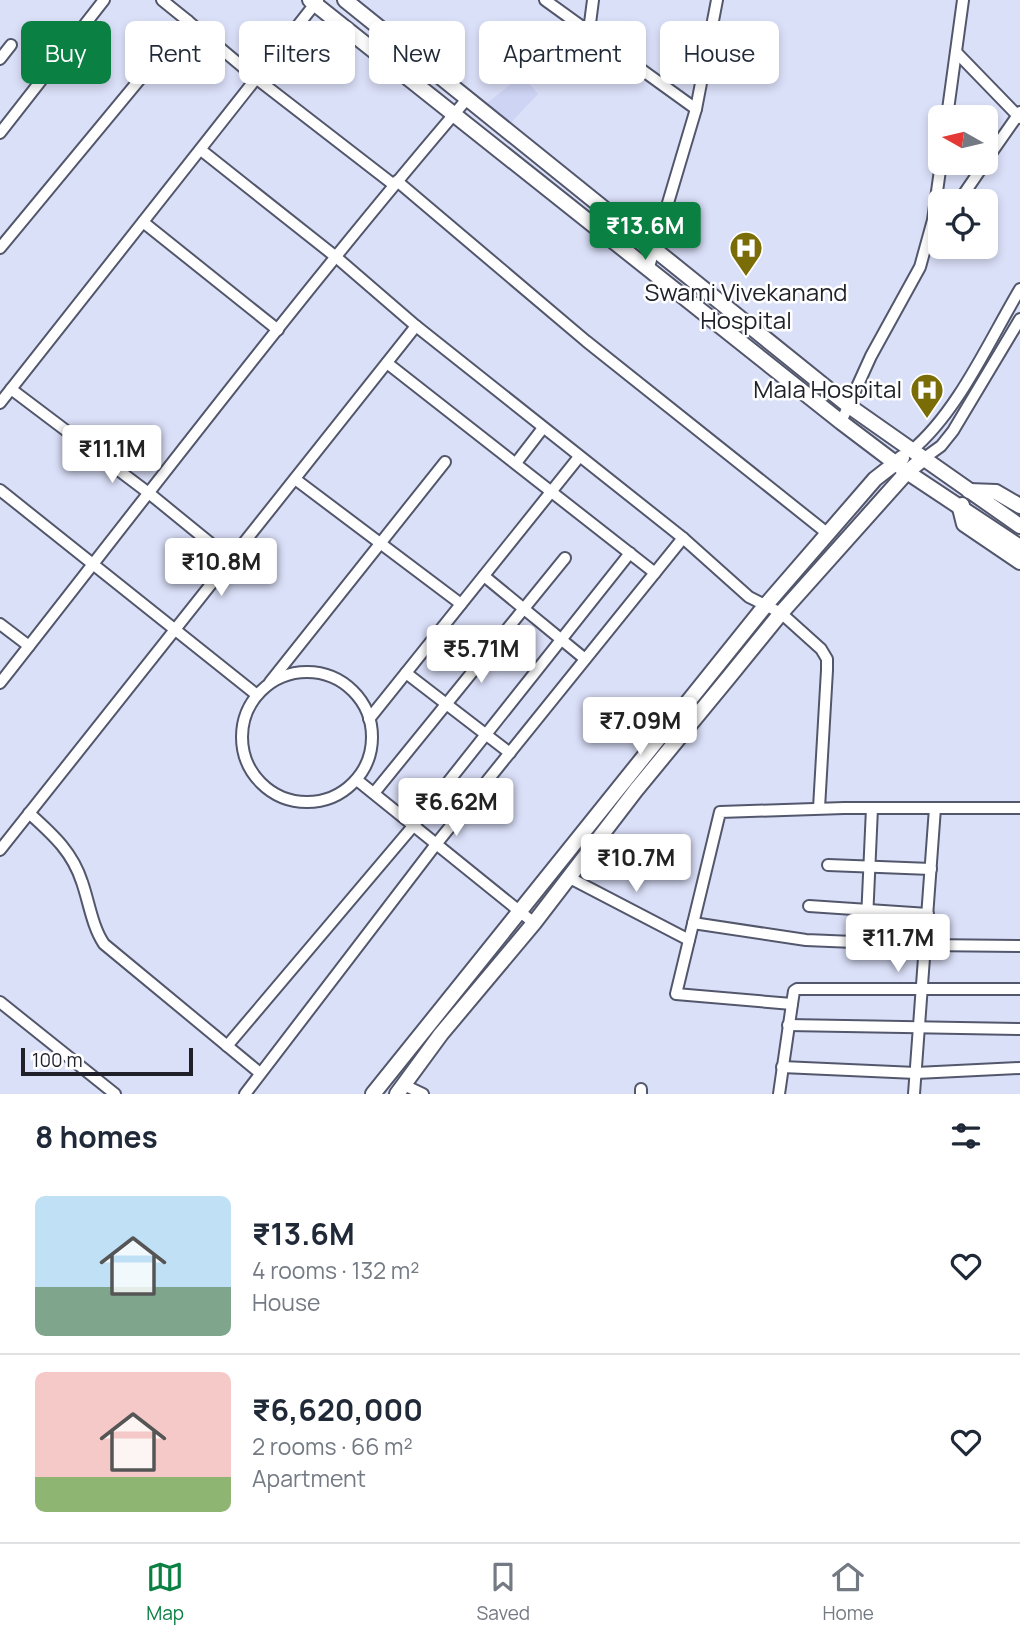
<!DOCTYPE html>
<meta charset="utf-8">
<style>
body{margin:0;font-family:Manrope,sans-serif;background:#f2f2f3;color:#1f2937;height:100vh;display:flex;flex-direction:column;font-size:26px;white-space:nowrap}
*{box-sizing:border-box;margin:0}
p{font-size:23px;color:#747a83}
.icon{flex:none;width:38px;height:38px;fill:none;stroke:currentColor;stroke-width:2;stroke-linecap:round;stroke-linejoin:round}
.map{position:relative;height:1094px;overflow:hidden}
.sheet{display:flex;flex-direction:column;background:#fff;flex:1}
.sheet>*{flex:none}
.guide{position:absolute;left:21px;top:21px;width:978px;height:63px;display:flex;gap:14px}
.needle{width:46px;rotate:278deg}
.fabs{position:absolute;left:928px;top:105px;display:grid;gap:14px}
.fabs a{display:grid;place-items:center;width:70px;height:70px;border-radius:10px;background:#fff;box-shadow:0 4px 10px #0003;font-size:35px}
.scale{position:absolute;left:21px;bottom:18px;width:172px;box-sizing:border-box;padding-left:7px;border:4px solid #1f2029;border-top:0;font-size:19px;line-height:24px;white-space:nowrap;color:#1f2029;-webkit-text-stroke:5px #fff;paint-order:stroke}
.price{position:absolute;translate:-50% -60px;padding:0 16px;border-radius:7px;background:#fff;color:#222;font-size:23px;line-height:46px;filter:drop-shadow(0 2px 4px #0008)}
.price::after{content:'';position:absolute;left:50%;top:42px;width:21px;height:16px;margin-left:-10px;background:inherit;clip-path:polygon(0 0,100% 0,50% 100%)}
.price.current{background:#0b8043;color:#fff}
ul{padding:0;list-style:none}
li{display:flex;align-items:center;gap:21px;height:175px;padding:0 35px}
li+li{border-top:2px solid #e0e1e3}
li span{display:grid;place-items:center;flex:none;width:196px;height:140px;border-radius:10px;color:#555}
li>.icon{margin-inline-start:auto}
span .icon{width:84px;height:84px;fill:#fffc;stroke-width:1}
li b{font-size:30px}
h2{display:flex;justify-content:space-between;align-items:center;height:84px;padding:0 35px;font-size:30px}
.tag{padding:0 24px;border-radius:10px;background:#fff;box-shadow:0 4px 10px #0003;font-size:24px;line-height:63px}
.tag.current{background:#0b8043;color:#fff}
.menu{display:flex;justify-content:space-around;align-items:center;height:98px;border-top:2px solid #e0e1e3;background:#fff;font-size:19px;color:#747a83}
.menu a{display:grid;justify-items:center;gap:4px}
.menu .current{color:#0b8043}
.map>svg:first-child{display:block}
</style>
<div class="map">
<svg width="1020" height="1094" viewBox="0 0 1020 1094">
<rect width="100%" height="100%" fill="#dbe0f9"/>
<polygon fill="#ced4f4" points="522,75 538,94 505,129 480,109"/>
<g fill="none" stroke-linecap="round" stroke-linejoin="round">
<defs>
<g id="street">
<polyline points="162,0 188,21"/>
<polyline points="545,0 696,109 648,270"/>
<polyline points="589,31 593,0"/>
<polyline points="956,52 1020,118"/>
<polyline points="0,59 11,45"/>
<polyline points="696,109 717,0"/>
<polyline points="947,117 963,0"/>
<polyline points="0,133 104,0"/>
<polyline points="201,150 336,257 416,326 683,538 749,597 781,613 821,649 827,659 827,670 819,808"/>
<polyline points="985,162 1020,112"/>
<polyline points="397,181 586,341 827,533"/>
<polyline points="959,201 985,163"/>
<polyline points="143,222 278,330"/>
<polyline points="0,248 188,21 257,79 394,185"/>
<polyline points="387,363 655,573"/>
<polyline points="11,389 150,494 231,560"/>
<polyline points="0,403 318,0"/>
<polyline points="841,422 871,356 920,267 933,220 941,163"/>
<path d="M911 451C958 412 989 341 1020 289"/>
<polyline points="923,459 941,446 953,431 1020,319"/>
<polyline points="516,463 543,428"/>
<polyline points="295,479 461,604"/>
<polyline points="0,490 257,695"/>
<polyline points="484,576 585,659"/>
<polyline points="0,624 29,646"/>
<circle cx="307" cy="737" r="65"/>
<polyline points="406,673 510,753"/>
<polyline points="270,682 445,462"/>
<path d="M0 683C154 487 305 288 467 99"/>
<polyline points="369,719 579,457"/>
<polyline points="357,780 534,923"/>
<polyline points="374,793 565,558"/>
<path d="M29 813C52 834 72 851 82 882 89 902 92 926 104 944L260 1073"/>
<polyline points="0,850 416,326"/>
<polyline points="828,865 931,869"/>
<polyline points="568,877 689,940"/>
<polyline points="809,906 928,914"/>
<polyline points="693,923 806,940 925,945 1020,946"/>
<polyline points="866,942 872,808"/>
<polyline points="0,1002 115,1094"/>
<polyline points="792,1004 676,994 720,812 844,808 1020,808"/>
<polyline points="788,1025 1020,1029"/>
<polyline points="227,1046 414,825 630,553"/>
<polyline points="782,1067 916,1073 1020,1068"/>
<polyline points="404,1085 423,1094"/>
<polyline points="245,1094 437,843 683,538"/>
<polyline points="641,1094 641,1089"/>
<polyline points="779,1094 792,1004 794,991 797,989 1020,989"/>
<polyline points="914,1094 935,808"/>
</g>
<g id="secondary">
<polyline points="310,0 841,422 907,472 1020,547"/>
<polyline points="345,0 849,406 1020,526"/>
<polyline points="969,491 996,492 1020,506"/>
<polyline points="962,505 960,508 964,524 1020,562"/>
<polyline points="373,1094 765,606 875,479 902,458"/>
<polyline points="397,1094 441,1034 534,923 636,790 729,677 781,613 907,472 923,459"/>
</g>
</defs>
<use href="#street" stroke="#53576c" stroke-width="14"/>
<use href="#secondary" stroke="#53576c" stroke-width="18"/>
<use href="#street" stroke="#fff" stroke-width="10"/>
<use href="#secondary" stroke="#fff" stroke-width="14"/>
</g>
<defs>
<symbol id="hospital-pin" viewBox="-11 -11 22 30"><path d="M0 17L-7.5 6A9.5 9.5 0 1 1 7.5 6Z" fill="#7a6d08" stroke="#fff"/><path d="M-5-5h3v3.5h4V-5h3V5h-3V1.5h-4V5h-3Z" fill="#fff"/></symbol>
</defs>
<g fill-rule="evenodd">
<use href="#hospital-pin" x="727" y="229" width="38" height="52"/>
<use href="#hospital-pin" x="908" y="371" width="38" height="52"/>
</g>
<g text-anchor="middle" stroke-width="5" stroke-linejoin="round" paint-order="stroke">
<g font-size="24" fill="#1f2029" stroke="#fff">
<text x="746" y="301">Swami Vivekanand<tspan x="746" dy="28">Hospital</tspan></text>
<text x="902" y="398" text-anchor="end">Mala Hospital</text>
</g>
</g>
</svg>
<div class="fabs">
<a><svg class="needle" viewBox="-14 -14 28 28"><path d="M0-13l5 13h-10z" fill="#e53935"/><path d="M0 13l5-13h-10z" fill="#747a83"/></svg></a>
<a><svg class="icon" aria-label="locate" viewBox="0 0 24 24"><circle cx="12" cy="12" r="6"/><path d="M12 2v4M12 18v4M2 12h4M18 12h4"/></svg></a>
</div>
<div class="scale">100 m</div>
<b class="price current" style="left:645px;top:262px">₹13.6M</b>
<b class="price" style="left:112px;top:485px">₹11.1M</b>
<b class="price" style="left:221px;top:598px">₹10.8M</b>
<b class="price" style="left:481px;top:685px">₹5.71M</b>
<b class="price" style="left:640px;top:757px">₹7.09M</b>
<b class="price" style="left:456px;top:838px">₹6.62M</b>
<b class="price" style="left:636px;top:894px">₹10.7M</b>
<b class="price" style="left:898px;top:974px">₹11.7M</b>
<div class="guide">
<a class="tag current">Buy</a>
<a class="tag">Rent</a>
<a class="tag">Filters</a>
<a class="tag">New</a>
<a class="tag">Apartment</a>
<a class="tag">House</a>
</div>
</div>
<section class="sheet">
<h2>8 homes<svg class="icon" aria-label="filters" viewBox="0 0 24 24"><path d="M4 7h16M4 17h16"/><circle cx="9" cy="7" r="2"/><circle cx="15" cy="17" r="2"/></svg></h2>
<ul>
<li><span style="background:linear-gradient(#bfe0f5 65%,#7fa58c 0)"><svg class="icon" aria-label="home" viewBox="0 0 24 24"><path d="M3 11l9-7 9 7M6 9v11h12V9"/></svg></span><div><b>₹13.6M</b><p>4 rooms · 132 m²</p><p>House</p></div><svg class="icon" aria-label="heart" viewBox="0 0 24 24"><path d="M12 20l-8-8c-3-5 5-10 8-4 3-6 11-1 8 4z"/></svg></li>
<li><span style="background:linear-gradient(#f6c9c9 75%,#8fb573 0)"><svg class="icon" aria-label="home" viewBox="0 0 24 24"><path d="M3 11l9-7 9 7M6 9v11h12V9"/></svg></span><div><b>₹6,620,000</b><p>2 rooms · 66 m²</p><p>Apartment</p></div><svg class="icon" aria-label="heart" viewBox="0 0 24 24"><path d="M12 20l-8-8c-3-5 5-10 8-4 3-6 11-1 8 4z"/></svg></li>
</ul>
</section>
<nav class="menu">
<a class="current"><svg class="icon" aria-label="map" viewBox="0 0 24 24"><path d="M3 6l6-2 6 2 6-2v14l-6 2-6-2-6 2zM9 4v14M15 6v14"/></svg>Map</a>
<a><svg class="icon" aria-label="saved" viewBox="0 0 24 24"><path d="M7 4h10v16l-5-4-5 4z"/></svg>Saved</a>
<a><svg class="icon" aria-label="home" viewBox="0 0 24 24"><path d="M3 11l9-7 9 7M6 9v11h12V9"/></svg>Home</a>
</nav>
